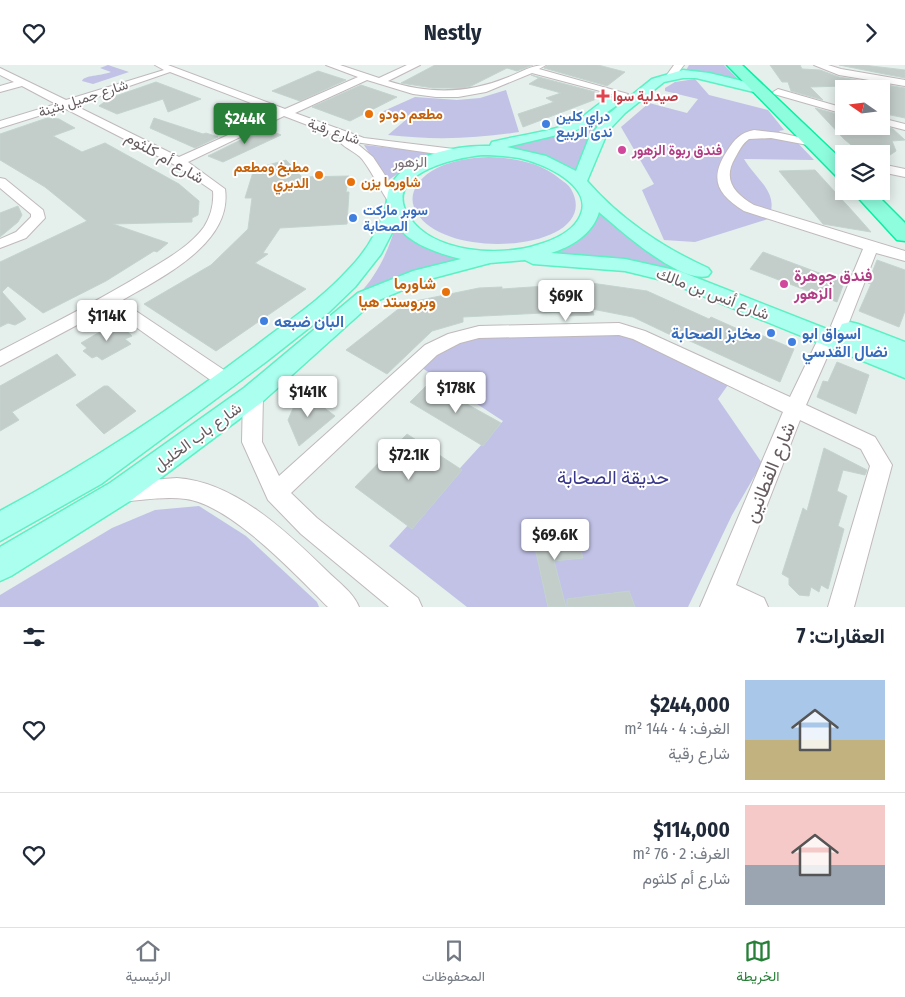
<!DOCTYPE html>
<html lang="ar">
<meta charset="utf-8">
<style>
body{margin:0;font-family:"Fira Sans Condensed",Vazirmatn,sans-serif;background:#f2f2f3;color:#1f2937;direction:rtl;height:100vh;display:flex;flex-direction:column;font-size:19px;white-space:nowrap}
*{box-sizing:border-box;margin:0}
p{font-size:16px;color:#747a83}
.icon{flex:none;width:28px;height:28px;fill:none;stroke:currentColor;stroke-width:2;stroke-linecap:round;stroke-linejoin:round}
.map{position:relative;height:542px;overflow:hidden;direction:ltr}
.panel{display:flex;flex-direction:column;background:#fff;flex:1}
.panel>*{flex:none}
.needle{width:32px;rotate:284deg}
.buttons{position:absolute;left:835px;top:15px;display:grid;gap:10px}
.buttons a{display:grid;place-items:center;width:55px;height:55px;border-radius:0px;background:#fff;box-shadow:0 2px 12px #0003;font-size:25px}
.price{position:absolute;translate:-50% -42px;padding:0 11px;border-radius:5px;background:#fff;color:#222;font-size:16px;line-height:32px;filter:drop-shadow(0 1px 2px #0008)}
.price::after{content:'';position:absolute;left:50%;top:30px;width:15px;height:11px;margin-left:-8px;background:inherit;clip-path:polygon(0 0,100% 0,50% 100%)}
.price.on{background:#277f38;color:#fff}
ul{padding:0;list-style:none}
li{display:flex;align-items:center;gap:15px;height:125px;padding:0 20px}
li+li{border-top:1px solid #e0e1e3}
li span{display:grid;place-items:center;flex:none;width:140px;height:100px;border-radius:0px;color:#555}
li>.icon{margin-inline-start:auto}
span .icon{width:60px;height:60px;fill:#fffc;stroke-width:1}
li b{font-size:21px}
h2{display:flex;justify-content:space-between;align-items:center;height:60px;padding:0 20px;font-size:21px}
header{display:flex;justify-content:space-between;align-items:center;height:65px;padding:0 20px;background:#fff;font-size:22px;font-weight:700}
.dock{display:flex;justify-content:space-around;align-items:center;height:70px;border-top:1px solid #e0e1e3;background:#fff;font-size:14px;color:#747a83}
.dock a{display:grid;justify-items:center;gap:2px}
.dock .on{color:#277f38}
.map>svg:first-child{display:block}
</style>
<header><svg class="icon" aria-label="forward" viewBox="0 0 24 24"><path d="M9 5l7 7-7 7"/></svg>Nestly<svg class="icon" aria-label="heart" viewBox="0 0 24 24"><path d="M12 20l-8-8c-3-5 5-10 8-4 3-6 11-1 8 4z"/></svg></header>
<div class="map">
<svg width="905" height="542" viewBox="0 0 905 542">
<rect width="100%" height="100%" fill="#e5efec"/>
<g fill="#c1c2e6">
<path d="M108 0 129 7 93 19 82 16C84 10 101 11 111 7L100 3Z"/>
<polygon points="689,0 724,0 738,14 685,7"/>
<path d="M695 14 709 30 768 45 784 65 779 66 789 76H796L814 95 744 94C756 115 781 128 768 154L695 177 664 175 642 125 654 119 621 62 649 38 687 48 698 34 665 26V23L675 17Z"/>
<path d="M506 25 519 67C475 74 433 75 388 70L408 53 377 49 415 32 457 35 480 33Z"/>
<path d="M603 53 592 70 580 107C553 92 529 87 498 84L575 67Z"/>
<polygon points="364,80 440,88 409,101 387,116"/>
<path d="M489 92C514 93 540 97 560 114 564 117 568 119 571 124 605 184 448 199 417 148 411 139 411 129 417 120 432 98 464 93 489 92Z"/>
<path d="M597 142 696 211 623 194 550 190C578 179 591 173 597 142Z"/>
<path d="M396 159 470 194C430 202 394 211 358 230 377 211 389 185 396 159Z"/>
<polygon points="477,264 629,270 730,317 718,334 762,398 732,450 688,542 467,542 389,481 503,356 416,299"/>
<polygon points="199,441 246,471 317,537 319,542 0,542 0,530 112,463 155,445"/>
</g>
<g fill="#c3cdc9" stroke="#c3d4ce">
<polygon points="435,0 533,0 517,6 507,3 471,21 462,23 433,23 401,18"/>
<polygon points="548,0 598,0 625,7 607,21 544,3"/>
<polygon points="770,0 800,0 802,4 820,5 839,12 905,23 905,53 881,48 881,24 850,24 845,21 810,22 823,35 791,26 788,17 782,17"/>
<polygon points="839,0 863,0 905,5 905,13"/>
<polygon points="318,6 346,15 300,36 272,26"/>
<polygon points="531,10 599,28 599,33 523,62 518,49 554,37 546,33 561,28 529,19 539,13"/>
<polygon points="156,17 201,34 168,47 163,34 117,49 99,41 110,33"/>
<polygon points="361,20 397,32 350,56 312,42"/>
<polygon points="815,43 837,49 844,55 844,61 881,63 881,61 893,64 905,75 892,76 896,86 881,96 881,89 862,89 844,74"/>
<polygon points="47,53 59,54 75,63 53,71 82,87 105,78 179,119 199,136 198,150 192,153 192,157 113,159 168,178 157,187 154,186 106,216 43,248 8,221 2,227 26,254 15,260 8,258 0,262 0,197 87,156 45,122 0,95 0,69"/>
<polygon points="154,53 203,69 206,68 218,72 195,83 150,63"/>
<polygon points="265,63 281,70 223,97 208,91"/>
<polygon points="286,95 302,112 349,111 346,127 349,127 347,159 280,163 263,188 268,189 255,198 306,224 216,286 144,239 211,200 248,164 252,133 245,133 254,104"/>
<polygon points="815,105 856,150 871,167 823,159 779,106"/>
<polygon points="18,141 22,150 18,157 0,172 0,148"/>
<polygon points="763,187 830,212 832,209 845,215 837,237 750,204"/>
<polygon points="877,195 905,205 905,246 899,262 859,246 871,219 868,218"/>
<polygon points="591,218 647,226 709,254 711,252 760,274 761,270 794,284 780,317 679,271 677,273 633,252 592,244 594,250 564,251 563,247 463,252 463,257 432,266 387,309 346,285 406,238 479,223 502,222 502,224"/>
<polygon points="117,257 132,271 125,274 131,279 102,295 97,291 92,293 83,286 87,283 81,278"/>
<polygon points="57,289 76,310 12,347 19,355 0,366 0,321"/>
<polygon points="837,297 869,310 856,349 817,332 823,316 828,317"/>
<polygon points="429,318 501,358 483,381 410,337"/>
<polygon points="104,321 108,321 136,346 104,369 76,340"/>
<polygon points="301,325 335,351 299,381 288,355"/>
<polygon points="407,369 462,405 412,464 355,422"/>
<polygon points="824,383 867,405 865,410 843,405 837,426 847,431 838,461 844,464 828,524 821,520 819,527 811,522 809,531 799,530 789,520 789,513 782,509 803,443 807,446"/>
<polygon points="575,465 583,493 554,496 566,542 548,542 532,469"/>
<polygon points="629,526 635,542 567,542 567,534"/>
</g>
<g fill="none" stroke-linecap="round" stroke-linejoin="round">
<defs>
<g id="minor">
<path d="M155 0H168L285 44 358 12 326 0H340L379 13 407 0H420L388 16C428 29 467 29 506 13 520 8 530 0 546 0L539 4 628 29 623 32 532 8 486 27 458 32H436L413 29 367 15 295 48 364 73 462 85V91L458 92 355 77 373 92 402 136 395 140 390 139C380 125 373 108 362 94 356 87 346 84 340 77L344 74 284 51 188 97 225 124C233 179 160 213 121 236L233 311 235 316 233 321 226 323 219 321 109 243 0 301V286C50 260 100 235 147 206 167 194 190 181 204 162 211 151 214 138 213 126L175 100 64 43 0 63V56L56 39 22 21 0 27V21L14 17 0 10V3L66 35 164 5ZM170 7 277 48 179 92 74 40Z"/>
<polygon points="674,0 684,0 674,13 668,13 666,11"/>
<polygon points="814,0 828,0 841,4 905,15 905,21 839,10"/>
<polygon points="778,24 844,43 844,49 774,29 773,27"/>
<polygon points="881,53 905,59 905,65 881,59"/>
<path d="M754 65 780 68 817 76 819 78 813 81 771 73 749 74C742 79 739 86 735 93 722 115 735 129 754 140L905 186V196L876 188 846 265H834L831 261 863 184 744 146C717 129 709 114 727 86 735 74 740 68 754 65Z"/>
<polygon points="881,99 905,104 905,112 881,107"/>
<polygon points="0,113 5,114 43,145 45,153 26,173 0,183 0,174 16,167 31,152 31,149 0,123"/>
<polygon points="619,258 645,266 790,332 821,268 827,266 833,268 836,272 806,340 875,372 892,400 854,542 828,542 870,401 861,384 800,355 736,520 764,533 768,542 700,542 783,347 633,274 619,270 479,273 460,278 437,290 291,428 317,453 418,533 422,542 389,542 301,469 268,435 242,377 243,330 246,325 253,322 260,325 263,330 262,377 279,411 425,280 448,269 479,261"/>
<path d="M177 413C235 417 287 467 326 505 338 517 353 527 359 542H328C296 510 231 440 186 434 165 431 142 435 121 437L113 434 110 427 113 420 121 417Z"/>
</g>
<path id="major" d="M683 5 709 8 763 21 764 24 758 28 696 13H683L664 17 625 48 608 66 587 116C619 153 663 183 708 203L711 207 708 211C680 219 620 165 599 147 593 169 571 182 551 188L625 194 679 206 842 270 839 265 842 259 850 257 858 259 905 277V313L666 216 625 206 533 199 525 195 490 198 426 215 372 238 262 337 130 436 11 511 0 516V482L110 418 244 323 358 228 413 206 461 194C437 188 412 180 396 160L381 189 355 222 328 248 267 296 101 419 0 476V446C90 398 176 341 257 280 288 256 322 234 348 205 364 189 378 167 385 144 388 137 386 130 390 122 406 89 457 80 490 81L492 77C518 70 556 67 579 54 591 47 606 29 620 32L622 35 620 38 589 60 574 66 507 82 546 91 576 106 589 73 606 51 652 14ZM482 90C494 90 507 91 519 93 543 98 599 122 578 155 570 168 551 176 537 180 500 192 434 188 410 153 379 110 453 93 482 90Z"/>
<g id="highway">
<polygon points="727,0 742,0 844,97 844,114 837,112"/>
<polygon points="852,126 873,126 905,158 905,176 897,175"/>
</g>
</defs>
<use href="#minor" stroke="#c0b9bc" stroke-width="2"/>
<use href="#major" stroke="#5bf1c3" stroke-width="3"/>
<use href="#highway" stroke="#01f3a0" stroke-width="3"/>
<use href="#minor" fill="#fff" fill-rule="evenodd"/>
<use href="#major" fill="#aaffef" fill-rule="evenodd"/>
<use href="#highway" fill="#8efddd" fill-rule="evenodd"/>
</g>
<path fill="#e0444e" stroke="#fff" stroke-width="2" d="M600.5 23.5h5v5h5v5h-5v5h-5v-5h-5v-5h5z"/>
<g fill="#e8710a" stroke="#fff" stroke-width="2">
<circle cx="369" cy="49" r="5"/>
<circle cx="319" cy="110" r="5"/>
<circle cx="351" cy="117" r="5"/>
<circle cx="446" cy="227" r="5"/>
</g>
<g fill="#3f7fe0" stroke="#fff" stroke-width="2">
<circle cx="546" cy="59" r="5"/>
<circle cx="353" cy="153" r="5"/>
<circle cx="264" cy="256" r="5"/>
<circle cx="771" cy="268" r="5"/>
<circle cx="792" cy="277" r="5"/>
</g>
<g fill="#d1479c" stroke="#fff" stroke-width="2">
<circle cx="622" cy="85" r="5"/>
<circle cx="784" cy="219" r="5"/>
</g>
<g text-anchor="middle" stroke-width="4" stroke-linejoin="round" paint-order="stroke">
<g font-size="14" font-weight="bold" fill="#be3a42" stroke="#fff" text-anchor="start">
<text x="613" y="36">صيدلية سوا</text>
</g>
<g font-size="14" fill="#655c60" stroke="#fff">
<text transform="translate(83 33) rotate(-18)" y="5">شارع جميل بثينة</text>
<text transform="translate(334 66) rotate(19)" y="5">شارع رقية</text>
</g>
<g font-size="14" font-weight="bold" fill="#c56008" stroke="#fff" text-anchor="start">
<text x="379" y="54">مطعم دودو</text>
<text x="309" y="107" text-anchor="end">مطبخ ومطعم<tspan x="309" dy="16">الديري</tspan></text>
<text x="361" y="122">شاورما يزن</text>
</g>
<g font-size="14" font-weight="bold" fill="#366cbe" stroke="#fff" text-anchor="start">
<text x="556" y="56">دراي كلين<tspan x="556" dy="16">ندى الربيع</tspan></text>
<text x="363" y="150">سوبر ماركت<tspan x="363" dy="16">الصحابة</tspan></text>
</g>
<g font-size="14" font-weight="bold" fill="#b23c85" stroke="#fff" text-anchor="start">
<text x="632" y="90">فندق ربوة الزهور</text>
</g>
<g font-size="15" fill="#776d72" stroke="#fff">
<text x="410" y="102">الزهور</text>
</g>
<g font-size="16" fill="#655c60" stroke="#fff">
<text transform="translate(165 92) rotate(30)" y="6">شارع أم كلثوم</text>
<text transform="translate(713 228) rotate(21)" y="6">شارع أنس بن مالك</text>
<text transform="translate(197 371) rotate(-36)" y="6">شارع باب الخليل</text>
</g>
<g font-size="16" font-weight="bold" fill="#b23c85" stroke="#fff" text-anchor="start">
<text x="794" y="216">فندق جوهرة<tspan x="794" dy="18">الزهور</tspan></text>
</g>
<g font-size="16" font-weight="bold" fill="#c56008" stroke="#fff" text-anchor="end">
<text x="436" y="224">شاورما<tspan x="436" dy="18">وبروستد هيا</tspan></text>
</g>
<g font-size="16" font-weight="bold" fill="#366cbe" stroke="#fff" text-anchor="start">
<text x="274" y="262">البان ضبعه</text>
<text x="761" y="274" text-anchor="end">مخابز الصحابة</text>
<text x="802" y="274">اسواق ابو<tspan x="802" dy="18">نضال القدسي</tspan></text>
</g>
<g font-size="19" fill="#655c60" stroke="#fff">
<text transform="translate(769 407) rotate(-68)" y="7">شارع القطانين</text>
</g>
<g font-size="19" fill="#38378a" stroke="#fff">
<text x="613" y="419">حديقة الصحابة</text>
</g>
</g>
</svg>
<div class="buttons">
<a><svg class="needle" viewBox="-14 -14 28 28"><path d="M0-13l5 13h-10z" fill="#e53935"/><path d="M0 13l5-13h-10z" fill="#747a83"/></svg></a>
<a><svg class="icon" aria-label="layers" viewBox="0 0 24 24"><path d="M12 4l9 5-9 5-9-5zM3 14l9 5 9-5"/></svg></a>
</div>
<b class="price on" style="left:245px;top:80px">$244K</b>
<b class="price" style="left:566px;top:257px">$69K</b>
<b class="price" style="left:107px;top:277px">$114K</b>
<b class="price" style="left:456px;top:349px">$178K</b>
<b class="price" style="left:308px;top:353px">$141K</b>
<b class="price" style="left:409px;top:416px">$72.1K</b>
<b class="price" style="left:555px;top:496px">$69.6K</b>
</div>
<section class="panel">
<h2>العقارات: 7<svg class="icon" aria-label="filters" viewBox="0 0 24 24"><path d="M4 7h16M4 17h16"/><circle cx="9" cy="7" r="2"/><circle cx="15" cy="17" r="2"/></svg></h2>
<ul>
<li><span style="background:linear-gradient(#a9c7e8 60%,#c2b280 0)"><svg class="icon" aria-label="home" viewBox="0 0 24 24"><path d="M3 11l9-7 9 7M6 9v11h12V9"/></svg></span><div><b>$244,000</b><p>الغرف: 4 · 144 m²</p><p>شارع رقية</p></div><svg class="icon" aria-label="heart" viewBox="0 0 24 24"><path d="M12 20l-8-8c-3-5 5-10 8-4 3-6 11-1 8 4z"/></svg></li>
<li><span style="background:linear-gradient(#f6c9c9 60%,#9aa5b1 0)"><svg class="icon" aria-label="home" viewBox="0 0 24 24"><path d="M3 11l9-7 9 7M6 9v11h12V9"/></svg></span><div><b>$114,000</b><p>الغرف: 2 · 76 m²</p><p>شارع أم كلثوم</p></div><svg class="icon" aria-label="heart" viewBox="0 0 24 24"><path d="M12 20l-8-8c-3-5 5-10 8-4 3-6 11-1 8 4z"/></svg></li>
</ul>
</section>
<nav class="dock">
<a class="on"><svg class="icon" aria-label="map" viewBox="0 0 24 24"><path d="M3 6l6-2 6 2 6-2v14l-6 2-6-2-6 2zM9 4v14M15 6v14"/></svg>الخريطة</a>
<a><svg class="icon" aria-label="saved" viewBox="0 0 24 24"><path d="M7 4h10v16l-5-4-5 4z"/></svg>المحفوظات</a>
<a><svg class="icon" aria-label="home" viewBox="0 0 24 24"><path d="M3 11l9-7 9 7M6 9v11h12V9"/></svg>الرئيسية</a>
</nav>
